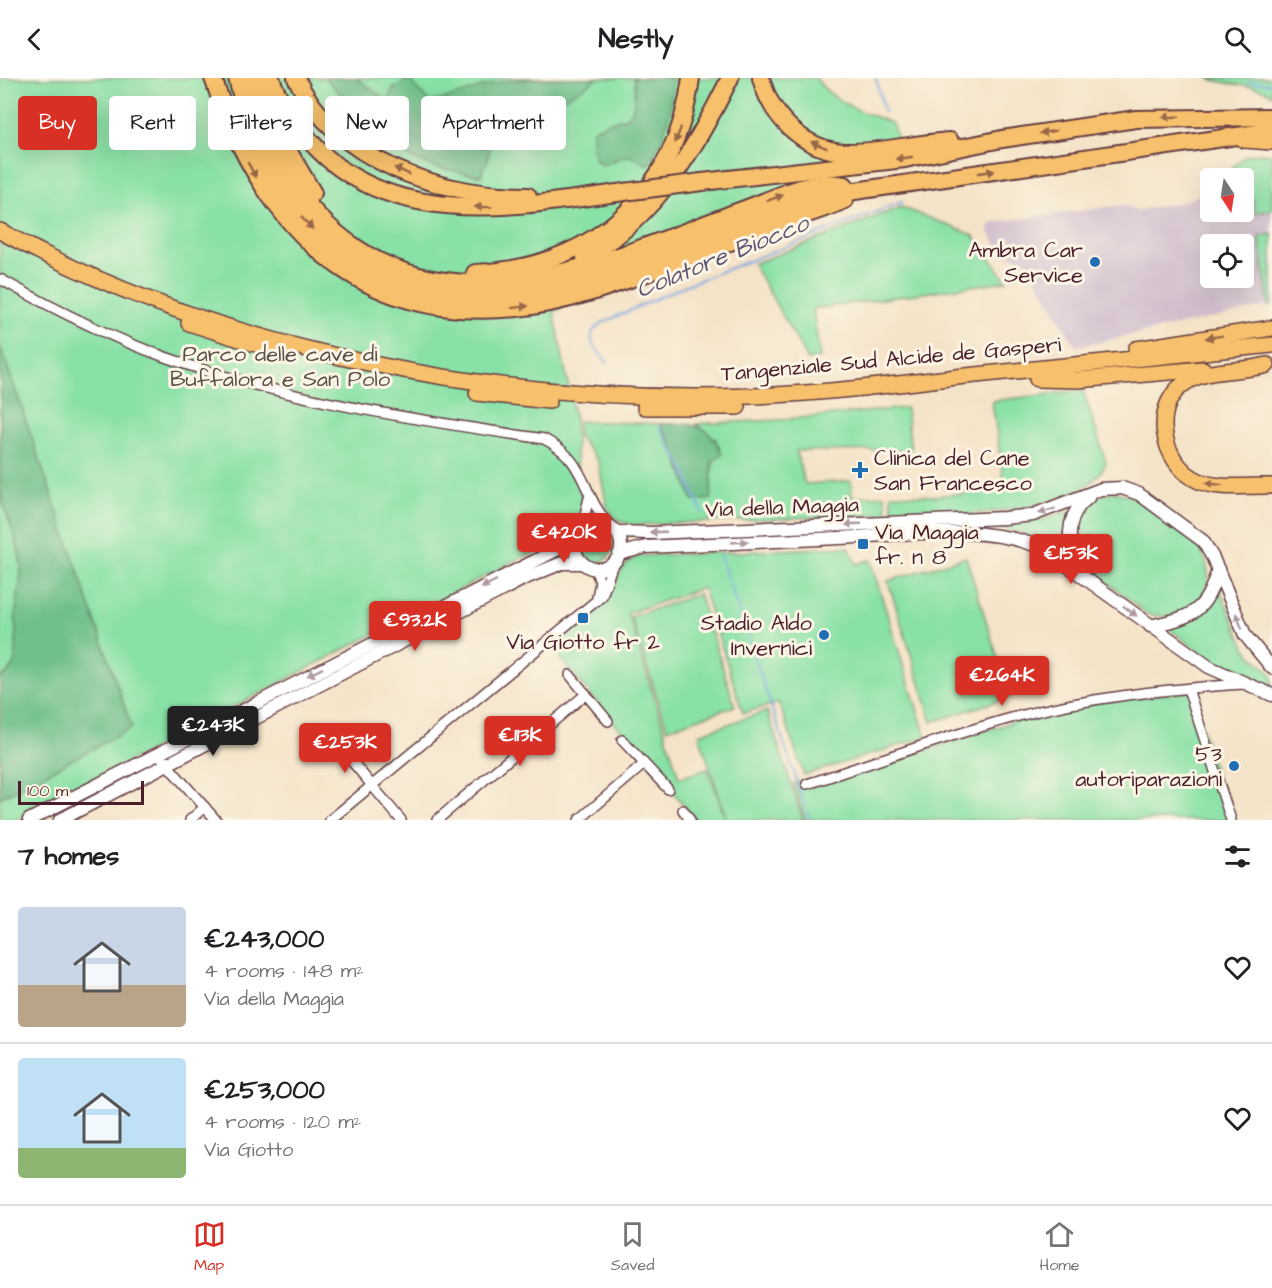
<!DOCTYPE html>
<meta charset="utf-8">
<style>
body{margin:0;font-family:"Architects Daughter",sans-serif;background:#f2f2f2;color:#202124;height:100vh;display:flex;flex-direction:column;font-size:22px;white-space:nowrap}
*{box-sizing:border-box;margin:0}
p{font-size:20px;color:#757577}
.icon{flex:none;width:33px;height:33px;fill:none;stroke:currentColor;stroke-width:2;stroke-linecap:round;stroke-linejoin:round}
.map{position:relative;height:742px;overflow:hidden}
.side{display:flex;flex-direction:column;background:#fff;flex:1}
.side>*{flex:none}
.guide{position:absolute;left:18px;top:18px;width:600px;height:54px;display:flex;gap:12px}
.needle{width:39px;rotate:168deg}
.fabs{position:absolute;left:1200px;top:90px;display:grid;gap:12px}
.fabs a{display:grid;place-items:center;width:54px;height:54px;border-radius:6px;background:#fff;box-shadow:0 6px 24px #0002;font-size:30px}
.scale{position:absolute;left:18px;bottom:15px;width:126px;box-sizing:border-box;padding-left:6px;border:3px solid #4a1f2b;border-top:0;font-size:16px;line-height:21px;white-space:nowrap;color:#4a1f2b;-webkit-text-stroke:4px #fcf5e5;paint-order:stroke}
.price{position:absolute;translate:-50% -51px;padding:0 14px;border-radius:6px;background:#d93025;color:#fff;font-size:20px;line-height:39px;filter:drop-shadow(0 2px 3px #0008)}
.price::after{content:'';position:absolute;left:50%;top:36px;width:18px;height:14px;margin-left:-9px;background:inherit;clip-path:polygon(0 0,100% 0,50% 100%)}
.price.current{background:#222;color:#fff}
ul{padding:0;list-style:none}
li{display:flex;align-items:center;gap:18px;height:150px;padding:0 18px}
li+li{border-top:2px solid #e0e0e0}
li span{display:grid;place-items:center;flex:none;width:168px;height:120px;border-radius:6px;color:#555}
li>.icon{margin-inline-start:auto}
span .icon{width:72px;height:72px;fill:#fffc;stroke-width:1}
li b{font-size:26px}
h2{display:flex;justify-content:space-between;align-items:center;height:72px;padding:0 18px;font-size:26px}
.pill{padding:0 21px;border-radius:6px;background:#fff;box-shadow:0 6px 24px #0002;font-size:21px;line-height:54px}
.pill.current{background:#d93025;color:#fff}
header{display:flex;justify-content:space-between;align-items:center;height:78px;padding:0 18px;background:#fff;font-size:27px;font-weight:700}
.tab-bar{display:flex;justify-content:space-around;align-items:center;height:84px;border-top:2px solid #e0e0e0;background:#fff;font-size:16px;color:#757577}
.tab-bar a{display:grid;justify-items:center;gap:3px}
.tab-bar .current{color:#d93025}
.map>svg:first-child{display:block}
</style>
<header><svg class="icon" aria-label="back" viewBox="0 0 24 24"><path d="M15 5l-7 7 7 7"/></svg>Nestly<svg class="icon" aria-label="search" viewBox="0 0 24 24"><circle cx="10" cy="10" r="6"/><path d="M15 15l6 6"/></svg></header>
<div class="map">
<svg width="1272" height="742" viewBox="0 0 1272 742">
<rect width="100%" height="100%" fill="#fcf5e5"/>
<filter id="ink" filterUnits="userSpaceOnUse"><feTurbulence type="fractalNoise" baseFrequency=".0167" numOctaves="2"/><feDisplacementMap in="SourceGraphic" scale="12" xChannelSelector="R" yChannelSelector="G"/><feConvolveMatrix kernelMatrix="1 2 1 2 8 2 1 2 1" color-interpolation-filters="sRGB"/></filter>
<filter id="wash" filterUnits="userSpaceOnUse"><feTurbulence type="fractalNoise" baseFrequency=".008" numOctaves="4" result="noise"/><feDisplacementMap in="SourceGraphic" scale="24" xChannelSelector="R" yChannelSelector="G"/><feGaussianBlur stdDeviation="1.35" result="paint"/><feColorMatrix in="noise" values="0 0 0 0 0 0 0 0 0 0 0 0 0 0 0 0 0 1.4 0 .05"/><feComposite in="paint" operator="in"/></filter>
<g filter="url(#wash)">
<rect width="100%" height="100%" fill="#f4e3c7"/>
<path fill="#d0bdcd" fill-rule="evenodd" d="M1207 113 1210 134H1244V120L1252 119 1255 135 1272 132V156L1259 159 1269 228 1076 269 1025 182 1003 176 989 154 990 147 995 144 1123 127 1138 132 1183 124ZM1210 166H1244V200H1210Z"/>
<g fill="#88e1a6" stroke="#698068" stroke-width="1.5">
<path d="M0 0H816C833 26 865 35 892 45L898 63 554 234 575 342 577 399 583 424 582 440 568 459 558 465 514 483 16 742H0Z"/>
<path d="M1208 0H1272V17C1255 4 1228 9 1208 0Z"/>
<polygon points="1260,75 1272,76 1272,132 1255,135 1252,119 1244,120 1244,100 1221,100 1245,78"/>
<polygon points="901,129 973,157 1007,203 813,231 820,280 808,282 753,186"/>
<polygon points="1272,156 1272,227 1269,228 1259,159"/>
<path d="M1083 312 1106 384C1089 437 941 439 893 438L891 416 935 418 1005 412 992 323Z"/>
<path d="M906 330 911 372 796 373 805 406 851 403 852 419 885 417 887 436 632 447C621 444 612 440 607 429L598 383 578 358V343L660 346 672 367 693 423 710 408 716 361 696 346 778 342Z"/>
<path d="M1116 414 1136 420 1195 463C1227 504 1196 548 1147 536L1078 480 1073 447C1086 428 1092 416 1116 414Z"/>
<polygon points="1071,432 1064,458 1066,474 1037,459 1004,451 1005,446 1040,442"/>
<circle cx="597" cy="469" r="15"/>
<path d="M849 469 856 486 870 482 926 659 804 697 779 625 743 635 703 510 628 535 679 700 708 691 726 742H696L561 581 557 559C574 547 597 534 609 517 623 498 613 492 639 478Z"/>
<polygon points="966,479 1010,619 932,644 888,503"/>
<path d="M1218 507 1246 571 1272 597V609C1231 597 1198 574 1166 548L1177 546Z"/>
<polygon points="699,516 735,628 667,651 631,539"/>
<polygon points="1191,613 1229,742 805,742 794,706 807,701 810,709 1028,639 1083,626"/>
<polygon points="767,633 803,742 727,742 699,656"/>
</g>
<g fill="#6ebf8b" stroke="#5c6f5b" stroke-width="1.5">
<path d="M325 0H356L388 23 393 11 409 1 429 24C454 21 476 9 500 4 532 0 566 0 598 0 576 16 549 28 522 33 493 38 466 34 442 51L446 63 490 70 487 85 483 89 482 98 434 89 395 73 356 47 355 31Z"/>
<path d="M634 0H672C674 32 665 60 648 87 620 71 627 80 601 87 591 79 592 65 592 53 625 31 637 55 634 0Z"/>
<path d="M0 267 132 650 0 720V600C25 589 13 554 16 533 18 513 24 495 19 475 15 453 1 430 0 409 0 362 0 314 0 267Z"/>
<path d="M660 346C691 346 709 343 722 376L712 384 711 421 693 423 672 367Z"/>
</g>
<g fill="none" stroke-linecap="round" stroke-linejoin="round">
<g stroke="#76a4df" stroke-width="2">
<polyline points="876,0 884,34"/>
<polyline points="1248,4 1272,6"/>
<polyline points="608,286 592,265 592,254 600,246 684,208 902,124"/>
<polyline points="660,350 683,389 702,435"/>
<polyline points="720,478 810,742"/>
</g>
</g>
</g>
<g filter="url(#ink)">
<g fill="none" stroke-linecap="round" stroke-linejoin="round">
<defs>
<g id="minor">
<path d="M0 201C52 230 109 259 165 279 287 323 417 342 544 361 588 383 580 415 610 448"/>
<polyline points="581,452 589,420"/>
<polyline points="595,491 600,504 597,519"/>
<polyline points="570,597 608,643"/>
<polyline points="1188,611 1231,742"/>
<polyline points="622,662 668,711"/>
<polyline points="339,668 401,742"/>
<polyline points="163,682 216,742"/>
<path d="M807 706C876 684 945 658 1015 639 1089 619 1168 611 1244 606"/>
<polyline points="683,732 690,742"/>
<polyline points="190,742 205,729"/>
<polyline points="330,742 602,518 613,485"/>
<polyline points="437,742 586,616"/>
<polyline points="579,742 644,686"/>
</g>
<g id="tertiary">
<circle cx="598" cy="468" r="23"/>
<polyline points="616,454 651,455 1004,440 1033,437 1101,411 1122,410 1139,416 1203,463 1213,480 1245,557 1272,590"/>
<path d="M619 476 646 469C710 466 774 463 839 460 899 457 994 444 1047 473L1209 589 1272 617"/>
<path d="M1076 493C1069 468 1063 438 1088 420"/>
<path d="M1150 548C1192 539 1206 535 1218 491"/>
<polyline points="29,742 562,469 577,458"/>
<polyline points="60,742 523,501 562,485 582,485"/>
</g>
<g id="trunk">
<polyline points="1244,62 1272,64"/>
<path d="M0 153C220 274 502 327 751 318 823 316 895 306 966 298 1068 287 1170 277 1272 267"/>
<polyline points="189,245 287,276"/>
<polyline points="1136,271 1272,250"/>
<path d="M1267 287C1243 294 1213 290 1190 302 1149 323 1160 386 1199 403 1220 412 1249 407 1272 408"/>
<polyline points="1037,301 1078,302 1203,291"/>
<polyline points="477,315 549,323"/>
<polyline points="645,329 738,329"/>
</g>
<g id="motorway">
<path d="M213 0C261 144 354 247 517 230 578 224 639 197 695 177 730 164 764 151 798 139 814 134 830 129 845 122"/>
<path d="M237 0C253 70 283 137 345 178 449 248 554 214 662 175 719 154 775 132 834 116L1272 53"/>
<path d="M252 0C265 69 296 129 355 169 473 251 627 174 745 131 775 120 812 100 845 107"/>
<path d="M271 0C278 22 292 40 306 58 384 154 518 129 624 114"/>
<path d="M296 0C336 84 442 118 528 118"/>
<path d="M761 0C771 39 804 72 845 74 880 75 916 65 950 63"/>
<polyline points="264,5 279,57 313,115"/>
<polyline points="702,104 905,81 1002,61 1136,41 1272,39"/>
<path d="M585 179C656 139 695 71 730 0"/>
<path d="M475 195C592 190 676 117 691 0"/>
</g>
</defs>
<use href="#minor" stroke="#643c42" stroke-width="12"/>
<use href="#tertiary" stroke="#643c42" stroke-width="15"/>
<use href="#trunk" stroke="#643c42" stroke-width="18"/>
<use href="#motorway" stroke="#643c42" stroke-width="20"/>
<use href="#minor" stroke="#fff" stroke-width="9"/>
<use href="#tertiary" stroke="#fff" stroke-width="12"/>
<use href="#trunk" stroke="#f7c06c" stroke-width="15"/>
<use href="#motorway" stroke="#f7c06c" stroke-width="16"/>
<defs>
<polyline id="motorway-bridge" points="624,114 702,104"/>
</defs>
<use href="#motorway-bridge" stroke="#643c42" stroke-width="20" stroke-linecap="butt"/>
<use href="#motorway-bridge" stroke="#f7c06c" stroke-width="16"/>
</g>
<defs><path id="oneway-solid" d="M-6-.8H1V-3.2L6.5 0L1 3.2V.8H-6Z" transform="scale(1.5)"/></defs>
<g fill="#986748">
<use href="#oneway-solid" transform="translate(1171 39) rotate(178)"/>
<use href="#oneway-solid" transform="translate(1048 54) rotate(171)"/>
<use href="#oneway-solid" transform="translate(678 57) rotate(111)"/>
<use href="#oneway-solid" transform="translate(819 67) rotate(-158)"/>
<use href="#oneway-solid" transform="translate(904 80) rotate(172)"/>
<use href="#oneway-solid" transform="translate(252 92) rotate(60)"/>
<use href="#oneway-solid" transform="translate(402 93) rotate(-156)"/>
<use href="#oneway-solid" transform="translate(986 94) rotate(-8)"/>
<use href="#oneway-solid" transform="translate(775 120) rotate(-20)"/>
<use href="#oneway-solid" transform="translate(483 129) rotate(-179)"/>
<use href="#oneway-solid" transform="translate(307 145) rotate(46)"/>
<use href="#oneway-solid" transform="translate(520 229) rotate(-7)"/>
<use href="#oneway-solid" transform="translate(1214 259) rotate(171)"/>
<use href="#oneway-solid" transform="translate(1214 406) rotate(-173)"/>
</g>
<g fill="#ae9aa0">
<use href="#oneway-solid" transform="translate(1047 433) rotate(163)"/>
<use href="#oneway-solid" transform="translate(853 446) rotate(178)"/>
<use href="#oneway-solid" transform="translate(658 454) rotate(178)"/>
<use href="#oneway-solid" transform="translate(740 464) rotate(-3)"/>
<use href="#oneway-solid" transform="translate(489 506) rotate(153)"/>
<use href="#oneway-solid" transform="translate(1130 533) rotate(37)"/>
<use href="#oneway-solid" transform="translate(1239 543) rotate(-112)"/>
<use href="#oneway-solid" transform="translate(315 594) rotate(153)"/>
</g>
</g>
<g fill="#1f6fb2" stroke="#fcf5e5" stroke-width="2">
<circle cx="1095" cy="184" r="6"/>
<path d="M857 383h6v6h6v6h-6v6h-6v-6h-6v-6h6z"/>
<rect x="857" y="460" width="12" height="12" rx="3"/>
<rect x="577" y="534" width="12" height="12" rx="3"/>
<circle cx="824" cy="557" r="6"/>
<circle cx="1234" cy="688" r="6"/>
</g>
<g text-anchor="middle" stroke-width="6" stroke-linejoin="round" paint-order="stroke">
<g font-size="22" fill="#4a1f2b" stroke="#fcf5e5" text-anchor="end">
<text x="1083" y="179">Ambra Car<tspan x="1083" dy="25">Service</tspan></text>
<text x="874" y="387" text-anchor="start">Clinica del Cane<tspan x="874" dy="25">San Francesco</tspan></text>
<text x="875" y="461" text-anchor="start">Via Maggia<tspan x="875" dy="25">fr. n 8</tspan></text>
<text x="812" y="552">Stadio Aldo<tspan x="812" dy="25">Invernici</tspan></text>
<text x="583" y="571" text-anchor="middle">Via Giotto fr 2</text>
<text x="1222" y="683">53<tspan x="1222" dy="25">autoriparazioni</tspan></text>
</g>
<g font-size="22" fill="#5a504a" stroke="#fcf5e5">
<text x="280" y="283">Parco delle cave di<tspan x="280" dy="25">Buffalora e San Polo</tspan></text>
</g>
<g font-size="22" fill="#4a1f2b" stroke="#fcf5e5">
<text transform="translate(891 280) rotate(-5)" y="8">Tangenziale Sud Alcide de Gasperi</text>
<text transform="translate(782 428) rotate(-2)" y="8">Via della Maggia</text>
</g>
<g font-size="24" font-style="italic" fill="#5c5473" stroke="#fcf5e5">
<text transform="translate(722 178) rotate(-22)" y="8">Colatore Biocco</text>
</g>
</g>
</svg>
<div class="fabs">
<a><svg class="needle" viewBox="-14 -14 28 28"><path d="M0-13l5 13h-10z" fill="#e53935"/><path d="M0 13l5-13h-10z" fill="#757577"/></svg></a>
<a><svg class="icon" aria-label="locate" viewBox="0 0 24 24"><circle cx="12" cy="12" r="6"/><path d="M12 2v4M12 18v4M2 12h4M18 12h4"/></svg></a>
</div>
<div class="scale">100 m</div>
<b class="price" style="left:564px;top:486px">€420K</b>
<b class="price" style="left:1071px;top:507px">€153K</b>
<b class="price" style="left:415px;top:574px">€93.2K</b>
<b class="price" style="left:1002px;top:629px">€264K</b>
<b class="price current" style="left:213px;top:679px">€243K</b>
<b class="price" style="left:520px;top:689px">€113K</b>
<b class="price" style="left:345px;top:696px">€253K</b>
<div class="guide">
<a class="pill current">Buy</a>
<a class="pill">Rent</a>
<a class="pill">Filters</a>
<a class="pill">New</a>
<a class="pill">Apartment</a>
</div>
</div>
<section class="side">
<h2>7 homes<svg class="icon" aria-label="filters" viewBox="0 0 24 24"><path d="M4 7h16M4 17h16"/><circle cx="9" cy="7" r="2"/><circle cx="15" cy="17" r="2"/></svg></h2>
<ul>
<li><span style="background:linear-gradient(#c9d6e8 65%,#b9a48a 0)"><svg class="icon" aria-label="home" viewBox="0 0 24 24"><path d="M3 11l9-7 9 7M6 9v11h12V9"/></svg></span><div><b>€243,000</b><p>4 rooms · 148 m²</p><p>Via della Maggia</p></div><svg class="icon" aria-label="heart" viewBox="0 0 24 24"><path d="M12 20l-8-8c-3-5 5-10 8-4 3-6 11-1 8 4z"/></svg></li>
<li><span style="background:linear-gradient(#bfe0f5 75%,#8fb573 0)"><svg class="icon" aria-label="home" viewBox="0 0 24 24"><path d="M3 11l9-7 9 7M6 9v11h12V9"/></svg></span><div><b>€253,000</b><p>4 rooms · 120 m²</p><p>Via Giotto</p></div><svg class="icon" aria-label="heart" viewBox="0 0 24 24"><path d="M12 20l-8-8c-3-5 5-10 8-4 3-6 11-1 8 4z"/></svg></li>
</ul>
</section>
<nav class="tab-bar">
<a class="current"><svg class="icon" aria-label="map" viewBox="0 0 24 24"><path d="M3 6l6-2 6 2 6-2v14l-6 2-6-2-6 2zM9 4v14M15 6v14"/></svg>Map</a>
<a><svg class="icon" aria-label="saved" viewBox="0 0 24 24"><path d="M7 4h10v16l-5-4-5 4z"/></svg>Saved</a>
<a><svg class="icon" aria-label="home" viewBox="0 0 24 24"><path d="M3 11l9-7 9 7M6 9v11h12V9"/></svg>Home</a>
</nav>
